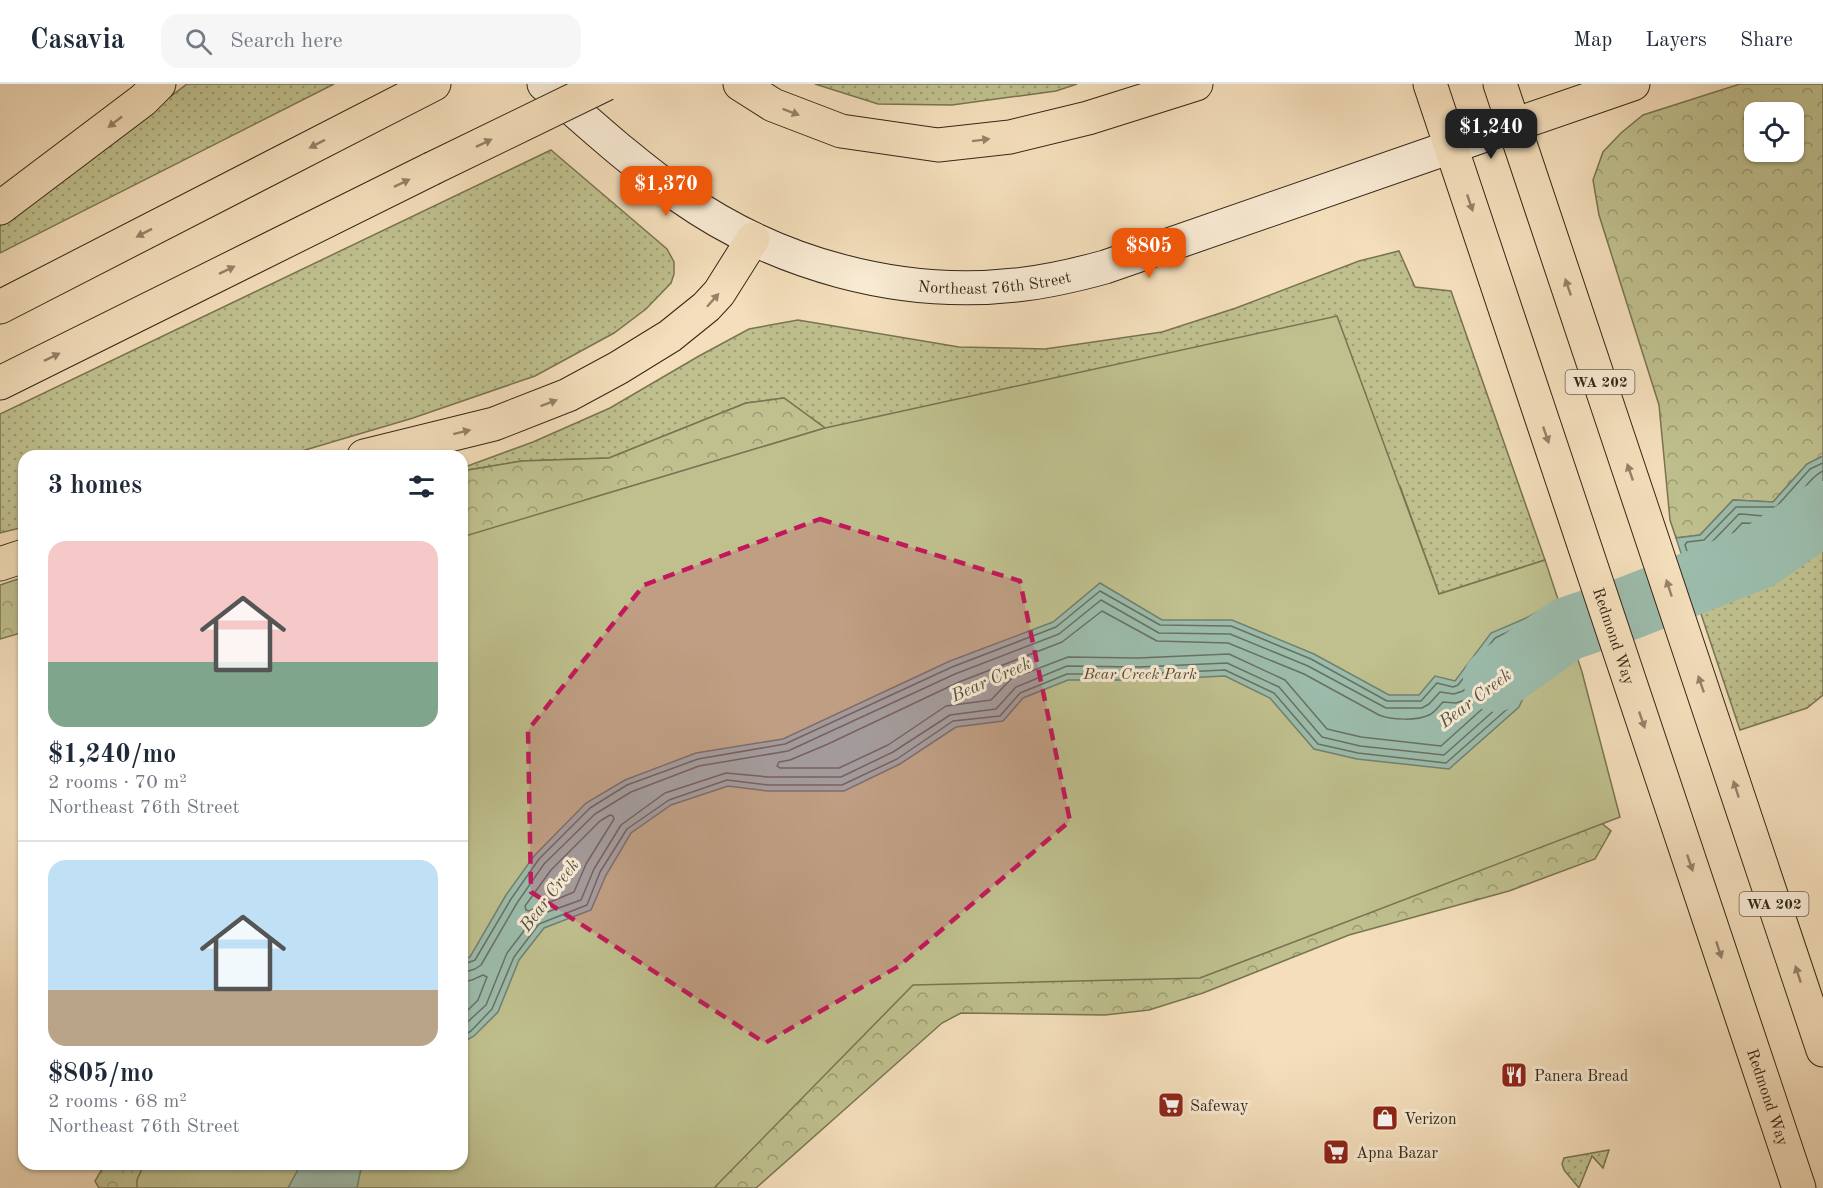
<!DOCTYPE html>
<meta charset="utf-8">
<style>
body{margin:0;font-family:"Old Standard TT",serif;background:#f6f6f7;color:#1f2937;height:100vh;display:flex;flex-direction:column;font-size:22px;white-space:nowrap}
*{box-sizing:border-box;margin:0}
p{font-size:20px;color:#747a83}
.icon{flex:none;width:33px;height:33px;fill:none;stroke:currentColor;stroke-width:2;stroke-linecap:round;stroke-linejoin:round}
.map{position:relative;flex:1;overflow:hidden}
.sheet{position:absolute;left:18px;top:366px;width:450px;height:720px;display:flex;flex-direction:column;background:#fff;border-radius:18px;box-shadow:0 2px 4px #0004}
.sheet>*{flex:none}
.buttons{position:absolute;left:1744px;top:18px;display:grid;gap:12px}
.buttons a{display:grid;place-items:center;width:60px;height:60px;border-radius:12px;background:#fff;box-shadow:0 2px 4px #0004;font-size:30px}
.price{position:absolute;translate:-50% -51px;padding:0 14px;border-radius:12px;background:#ea580c;color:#fff;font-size:20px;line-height:39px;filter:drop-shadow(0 2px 3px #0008)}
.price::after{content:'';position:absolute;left:50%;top:36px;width:18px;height:14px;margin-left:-9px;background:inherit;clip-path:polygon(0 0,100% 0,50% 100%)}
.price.active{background:#222;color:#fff}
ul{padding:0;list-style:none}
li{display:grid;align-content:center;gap:12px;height:318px;padding:0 30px}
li+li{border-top:2px solid #e0e1e3}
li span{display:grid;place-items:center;height:186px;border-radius:18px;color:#555}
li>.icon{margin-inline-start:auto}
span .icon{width:108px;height:108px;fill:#fffc;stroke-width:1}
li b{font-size:26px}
h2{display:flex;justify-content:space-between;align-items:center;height:72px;padding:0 30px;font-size:26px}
header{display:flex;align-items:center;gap:36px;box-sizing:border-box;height:84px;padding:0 30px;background:#fff;border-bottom:2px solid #e0e1e3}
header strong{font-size:28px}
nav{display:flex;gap:33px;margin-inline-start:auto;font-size:21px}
.search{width:420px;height:54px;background:#f6f6f7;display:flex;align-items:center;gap:15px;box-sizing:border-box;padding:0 21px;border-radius:18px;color:#747a83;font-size:22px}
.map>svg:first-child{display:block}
</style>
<header>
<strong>Casavia</strong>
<div class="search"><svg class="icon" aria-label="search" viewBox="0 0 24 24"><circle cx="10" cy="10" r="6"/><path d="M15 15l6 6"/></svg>Search here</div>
<nav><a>Map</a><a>Layers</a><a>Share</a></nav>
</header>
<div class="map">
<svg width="1823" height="1104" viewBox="0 0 1823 1104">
<defs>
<pattern id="grass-dots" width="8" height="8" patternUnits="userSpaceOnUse" patternTransform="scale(1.5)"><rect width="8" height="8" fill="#bfc08e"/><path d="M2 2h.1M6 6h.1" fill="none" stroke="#9c9c73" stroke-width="1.8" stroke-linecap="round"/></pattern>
<pattern id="forest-crowns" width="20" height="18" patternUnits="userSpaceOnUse" patternTransform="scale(1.5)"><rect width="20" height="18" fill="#bfc08e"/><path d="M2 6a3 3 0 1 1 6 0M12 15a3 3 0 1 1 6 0" fill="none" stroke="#9c9c73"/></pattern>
</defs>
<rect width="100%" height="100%" fill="#f4debb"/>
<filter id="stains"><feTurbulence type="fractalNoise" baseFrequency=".00333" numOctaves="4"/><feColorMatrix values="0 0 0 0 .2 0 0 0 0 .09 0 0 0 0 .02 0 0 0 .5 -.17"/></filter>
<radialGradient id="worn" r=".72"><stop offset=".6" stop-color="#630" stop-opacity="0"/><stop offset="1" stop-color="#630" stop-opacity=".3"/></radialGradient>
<g fill="url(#grass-dots)" stroke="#797452" stroke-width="1.5">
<polygon points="187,0 334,0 0,169 0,142"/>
<polygon points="815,0 1077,0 1056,7 952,21 878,20"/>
<polygon points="551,66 667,165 674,178 674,190 671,199 646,225 614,249 535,292 413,334 285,372 24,372 24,443 0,449 0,330"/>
<polygon points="1399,167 1415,203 1451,207 1545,476 1439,510 1400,402 585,416 825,344 784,314 746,319 609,374 522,377 462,387 462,384 533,358 610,324 699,272 749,245 798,236 959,263 1045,265 1162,248 1236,224 1359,177"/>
<polygon points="1823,464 1823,611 1807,624 1740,646 1692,503 1785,490"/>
<polygon points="1609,1066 1603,1084 1592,1072 1579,1104 1564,1086 1562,1080 1564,1074"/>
</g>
<g fill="url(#forest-crowns)" stroke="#797452" stroke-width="1.5" fill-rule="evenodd">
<path d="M1740 0H1823V372L1807 380 1773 418 1733 416 1700 451 1676 454 1670 436 1659 321 1599 131 1593 96 1603 68 1621 49 1643 31ZM1755 28H1794V68H1755Z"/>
<polygon points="784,314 825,344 585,416 462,876 462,387 522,377 609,374 746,319"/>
<polygon points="24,493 24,548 0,555 0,501"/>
<polygon points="1581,722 1611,747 1595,775 1509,807 1349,851 1203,909 1149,926 1105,931 961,929 942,939 756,1104 651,1104 869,883"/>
<polygon points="105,1080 301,1080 288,1104 99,1104 95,1097"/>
</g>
<polygon fill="#bfc08e" stroke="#797452" stroke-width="1.5" points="1337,232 1439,510 1545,476 1582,588 1620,733 1200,894 913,901 714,1104 137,1104 137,1096 144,1080 462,1080 462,453 825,344"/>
<g fill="#9cbcac" stroke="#728070" stroke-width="1.5">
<polygon points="1823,372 1823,464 1785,490 1692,503 1676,454 1700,451 1733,416 1773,418 1807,380"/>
<polygon points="1100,499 1162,536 1232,536 1314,570 1389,611 1419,611 1435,592 1455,597 1491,549 1524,535 1558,517 1570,551 1538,582 1519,623 1449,685 1357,675 1314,665 1270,614 1225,592 1139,596 1068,596 1023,614 1003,637 956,643 900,680 844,707 767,707 728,702 671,721 631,749 606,791 591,826 544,844 519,876 498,928 474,952 462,959 462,876 470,873 506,811 534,772 586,719 625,696 696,669 783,655 950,577 1053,538"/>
<polygon points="301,1080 362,1080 357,1104 288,1104"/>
</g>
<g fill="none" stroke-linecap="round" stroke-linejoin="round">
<g stroke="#687262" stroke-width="1.5">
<polyline points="1823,379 1810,385 1776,423 1736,423 1704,456 1687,458 1685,461 1696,494 1699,496 1783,484 1818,461 1823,460"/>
<path d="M1823 387C1805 396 1793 425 1778 431 1767 434 1750 430 1739 430L1709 461 1697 465 1695 468 1701 486 1704 488 1780 477 1814 454 1823 452"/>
<polyline points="1823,397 1784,437 1773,440 1742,439 1716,467 1708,473 1707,476 1710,478 1777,468 1809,447 1823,443"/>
<path d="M1102 527 1157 557 1228 559 1304 590 1379 631C1391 636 1417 637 1429 631 1435 628 1438 623 1443 618L1456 619 1468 615 1486 594 1506 567 1518 562 1522 565 1500 609 1441 662 1361 653 1327 645 1285 596 1229 570 1138 574 1068 573 1011 595 991 616 946 622 888 661 839 684H780L777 682 779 678 790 676 828 660 959 598 1062 558Z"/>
<polygon points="610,731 613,732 614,735 586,780 574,808 529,827 526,826 525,822 551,786 600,737"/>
<polyline points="462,881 475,876 511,815 539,775 590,724 627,701 698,675 785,660 952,583 1056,543 1100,507 1160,541 1231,542 1311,575 1387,617 1421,617 1437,599 1453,603 1458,601 1495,554 1552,527 1556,529 1562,548 1562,551 1533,578 1514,619 1446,679 1358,669 1318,660 1274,609 1225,586 1139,590 1067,590 1020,609 1000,632 953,637 897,675 842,701 768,701 727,696 669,716 627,745 600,788 587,821 539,840 514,873 492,925 471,947 462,952"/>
<polyline points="462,889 475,885 481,881 517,819 544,780 595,730 631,708 699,682 788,667 955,590 1059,550 1101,516 1159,549 1230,550 1308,582 1386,624 1422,624 1429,620 1440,608 1454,610 1463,607 1479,589 1500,560 1548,538 1551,539 1553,548 1527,574 1507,615 1444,671 1360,662 1322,653 1279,603 1227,579 1139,583 1067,582 1016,603 996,625 950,631 893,668 841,693 768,693 726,689 665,709 621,741 594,785 581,816 539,831 533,835 507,869 486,921 462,943"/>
<polyline points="462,898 472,896 483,891 487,893 478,916 462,932"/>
</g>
<polyline stroke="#9cbcac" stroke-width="64" points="1495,596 1567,545 1629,524 1757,474 1823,429"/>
<defs>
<g id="secondary">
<path id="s1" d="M544 0C589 39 632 79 681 113 777 180 899 214 1016 201 1046 198 1076 191 1105 183L1514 41"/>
</g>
<g id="primary">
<path id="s2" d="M1430 0 1799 1104"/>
<polyline points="1500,0 1823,966"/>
</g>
<g id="highway">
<polyline points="740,0 773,21 841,47 938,61 1010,53 1088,34 1196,0"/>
<polyline points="1514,41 1633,0"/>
<polyline points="0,124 143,16 159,0"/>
<polyline points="0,223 434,0"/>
<polyline points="0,299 431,85"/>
<polyline points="364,372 494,340 568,311 618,284 670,252 706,223 719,209 753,155"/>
<polyline points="0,480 24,472"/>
</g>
</defs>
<use href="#secondary" stroke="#332717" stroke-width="35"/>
<use href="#primary" stroke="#332717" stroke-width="35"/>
<use href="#highway" stroke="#332717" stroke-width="35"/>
<use href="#secondary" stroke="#f8ead3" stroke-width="33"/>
<use href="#primary" stroke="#f4debb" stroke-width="33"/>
<use href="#highway" stroke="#f4debb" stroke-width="33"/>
<defs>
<polyline id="highway-bridge" points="431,85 606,0"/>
</defs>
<use href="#highway-bridge" stroke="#332717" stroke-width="35" stroke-linecap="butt"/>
<use href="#highway-bridge" stroke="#f4debb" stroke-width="33"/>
</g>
<defs><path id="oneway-solid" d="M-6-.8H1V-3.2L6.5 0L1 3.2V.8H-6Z" transform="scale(1.5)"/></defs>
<g fill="#948269">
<use href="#oneway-solid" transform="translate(791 28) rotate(21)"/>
<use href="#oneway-solid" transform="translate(115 38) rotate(142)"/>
<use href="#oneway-solid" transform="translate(981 56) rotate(-7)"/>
<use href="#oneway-solid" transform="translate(484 59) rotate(-26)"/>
<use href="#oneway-solid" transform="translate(317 60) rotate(153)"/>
<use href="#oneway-solid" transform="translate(402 99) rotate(-26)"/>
<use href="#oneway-solid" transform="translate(1470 119) rotate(71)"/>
<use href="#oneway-solid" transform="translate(144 149) rotate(153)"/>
<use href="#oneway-solid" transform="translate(227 186) rotate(-26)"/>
<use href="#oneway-solid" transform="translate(1568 203) rotate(-109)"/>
<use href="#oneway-solid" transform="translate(713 216) rotate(-48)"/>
<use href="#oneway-solid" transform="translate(52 273) rotate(-26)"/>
<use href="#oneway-solid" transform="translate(549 319) rotate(-21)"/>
<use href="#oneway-solid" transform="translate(462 348) rotate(-14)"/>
<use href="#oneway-solid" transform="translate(1546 351) rotate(71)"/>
<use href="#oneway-solid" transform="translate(1630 388) rotate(-109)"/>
<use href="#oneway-solid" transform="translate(1669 504) rotate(-108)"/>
<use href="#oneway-solid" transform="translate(1701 600) rotate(-109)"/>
<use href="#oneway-solid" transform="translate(1642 636) rotate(71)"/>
<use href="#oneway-solid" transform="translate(1736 705) rotate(-108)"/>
<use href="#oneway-solid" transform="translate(1690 779) rotate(71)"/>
<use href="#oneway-solid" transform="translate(1719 866) rotate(72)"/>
<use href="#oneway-solid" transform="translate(1798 890) rotate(-108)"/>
</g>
<path fill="#c2185b" fill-opacity="0.2" stroke="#c2185b" stroke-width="4.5" stroke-dasharray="12 8" stroke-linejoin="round" d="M820 435 1020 497 1070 737 899 882 765 959 531 808 528 646 644 501Z"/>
<defs>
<symbol id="restaurant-square" viewBox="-11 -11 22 22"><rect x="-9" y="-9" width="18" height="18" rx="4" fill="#8f2418" stroke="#f8ead3"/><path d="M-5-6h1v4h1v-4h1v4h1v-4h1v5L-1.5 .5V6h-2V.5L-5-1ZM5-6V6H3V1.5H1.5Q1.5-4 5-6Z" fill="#fff"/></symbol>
<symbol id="supermarket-square" viewBox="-11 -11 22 22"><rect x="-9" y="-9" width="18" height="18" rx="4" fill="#8f2418" stroke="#f8ead3"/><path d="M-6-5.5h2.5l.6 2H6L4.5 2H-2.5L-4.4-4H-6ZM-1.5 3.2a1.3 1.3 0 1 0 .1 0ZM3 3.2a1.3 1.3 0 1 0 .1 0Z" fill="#fff"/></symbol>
<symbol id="shop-square" viewBox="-11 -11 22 22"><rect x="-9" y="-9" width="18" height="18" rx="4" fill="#8f2418" stroke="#f8ead3"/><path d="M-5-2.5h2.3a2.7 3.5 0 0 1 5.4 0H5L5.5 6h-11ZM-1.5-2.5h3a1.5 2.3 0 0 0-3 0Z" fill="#fff"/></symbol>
</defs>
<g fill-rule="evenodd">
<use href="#restaurant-square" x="1499" y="976" width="30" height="30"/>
<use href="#supermarket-square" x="1156" y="1006" width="30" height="30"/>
<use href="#shop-square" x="1370" y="1019" width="30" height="30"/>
<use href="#supermarket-square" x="1321" y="1053" width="30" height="30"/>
</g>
<g text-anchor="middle" stroke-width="6" stroke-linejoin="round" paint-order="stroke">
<g fill="#f8ead3" stroke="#6e624f" stroke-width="1.5">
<rect x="1565.5" y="286" width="69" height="24" rx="4.5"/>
<rect x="1739.5" y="808" width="69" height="24" rx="4.5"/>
</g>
<g font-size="15" font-weight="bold" fill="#332717">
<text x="1600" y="303">WA 202</text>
<text x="1774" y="825">WA 202</text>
</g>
<g font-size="16" fill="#332717" stroke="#f8ead3">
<text dy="6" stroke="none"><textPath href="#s1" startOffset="510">Northeast 76th Street</textPath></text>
<text dy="6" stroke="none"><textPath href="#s2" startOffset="582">Redmond Way</textPath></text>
<text dy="6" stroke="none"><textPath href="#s2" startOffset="1068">Redmond Way</textPath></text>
</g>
<g font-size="16" font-style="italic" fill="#564d35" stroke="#f8ead3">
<text x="1140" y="595">Bear Creek Park</text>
</g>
<g font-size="16" fill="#332717" stroke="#f8ead3" text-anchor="start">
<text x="1534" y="997">Panera Bread</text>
<text x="1190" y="1027">Safeway</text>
<text x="1404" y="1040">Verizon</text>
<text x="1356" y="1074">Apna Bazar</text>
</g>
<g font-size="18" font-style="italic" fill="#525444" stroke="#f8ead3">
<text transform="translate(991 595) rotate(-24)" y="6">Bear Creek</text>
<text transform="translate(1475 614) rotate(-37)" y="6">Bear Creek</text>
<text transform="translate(549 811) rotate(-53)" y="6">Bear Creek</text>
</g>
</g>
<rect width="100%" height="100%" filter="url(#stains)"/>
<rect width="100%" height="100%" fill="url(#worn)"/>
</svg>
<div class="buttons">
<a><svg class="icon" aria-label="locate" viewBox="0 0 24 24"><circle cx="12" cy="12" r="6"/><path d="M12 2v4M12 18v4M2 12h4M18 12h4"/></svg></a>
</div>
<b class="price active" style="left:1491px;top:76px">$1,240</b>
<b class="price" style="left:666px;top:133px">$1,370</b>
<b class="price" style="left:1149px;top:195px">$805</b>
<section class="sheet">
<h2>3 homes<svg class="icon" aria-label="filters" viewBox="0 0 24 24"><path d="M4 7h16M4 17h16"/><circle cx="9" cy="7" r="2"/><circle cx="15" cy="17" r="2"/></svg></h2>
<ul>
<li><span style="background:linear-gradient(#f6c9c9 65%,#7fa58c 0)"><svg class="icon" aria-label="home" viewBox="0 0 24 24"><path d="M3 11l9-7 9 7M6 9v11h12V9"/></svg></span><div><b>$1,240/mo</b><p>2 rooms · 70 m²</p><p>Northeast 76th Street</p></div></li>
<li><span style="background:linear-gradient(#bfe0f5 70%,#b9a48a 0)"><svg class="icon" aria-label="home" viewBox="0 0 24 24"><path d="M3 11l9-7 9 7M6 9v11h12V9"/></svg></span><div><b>$805/mo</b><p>2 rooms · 68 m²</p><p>Northeast 76th Street</p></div></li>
</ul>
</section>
</div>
